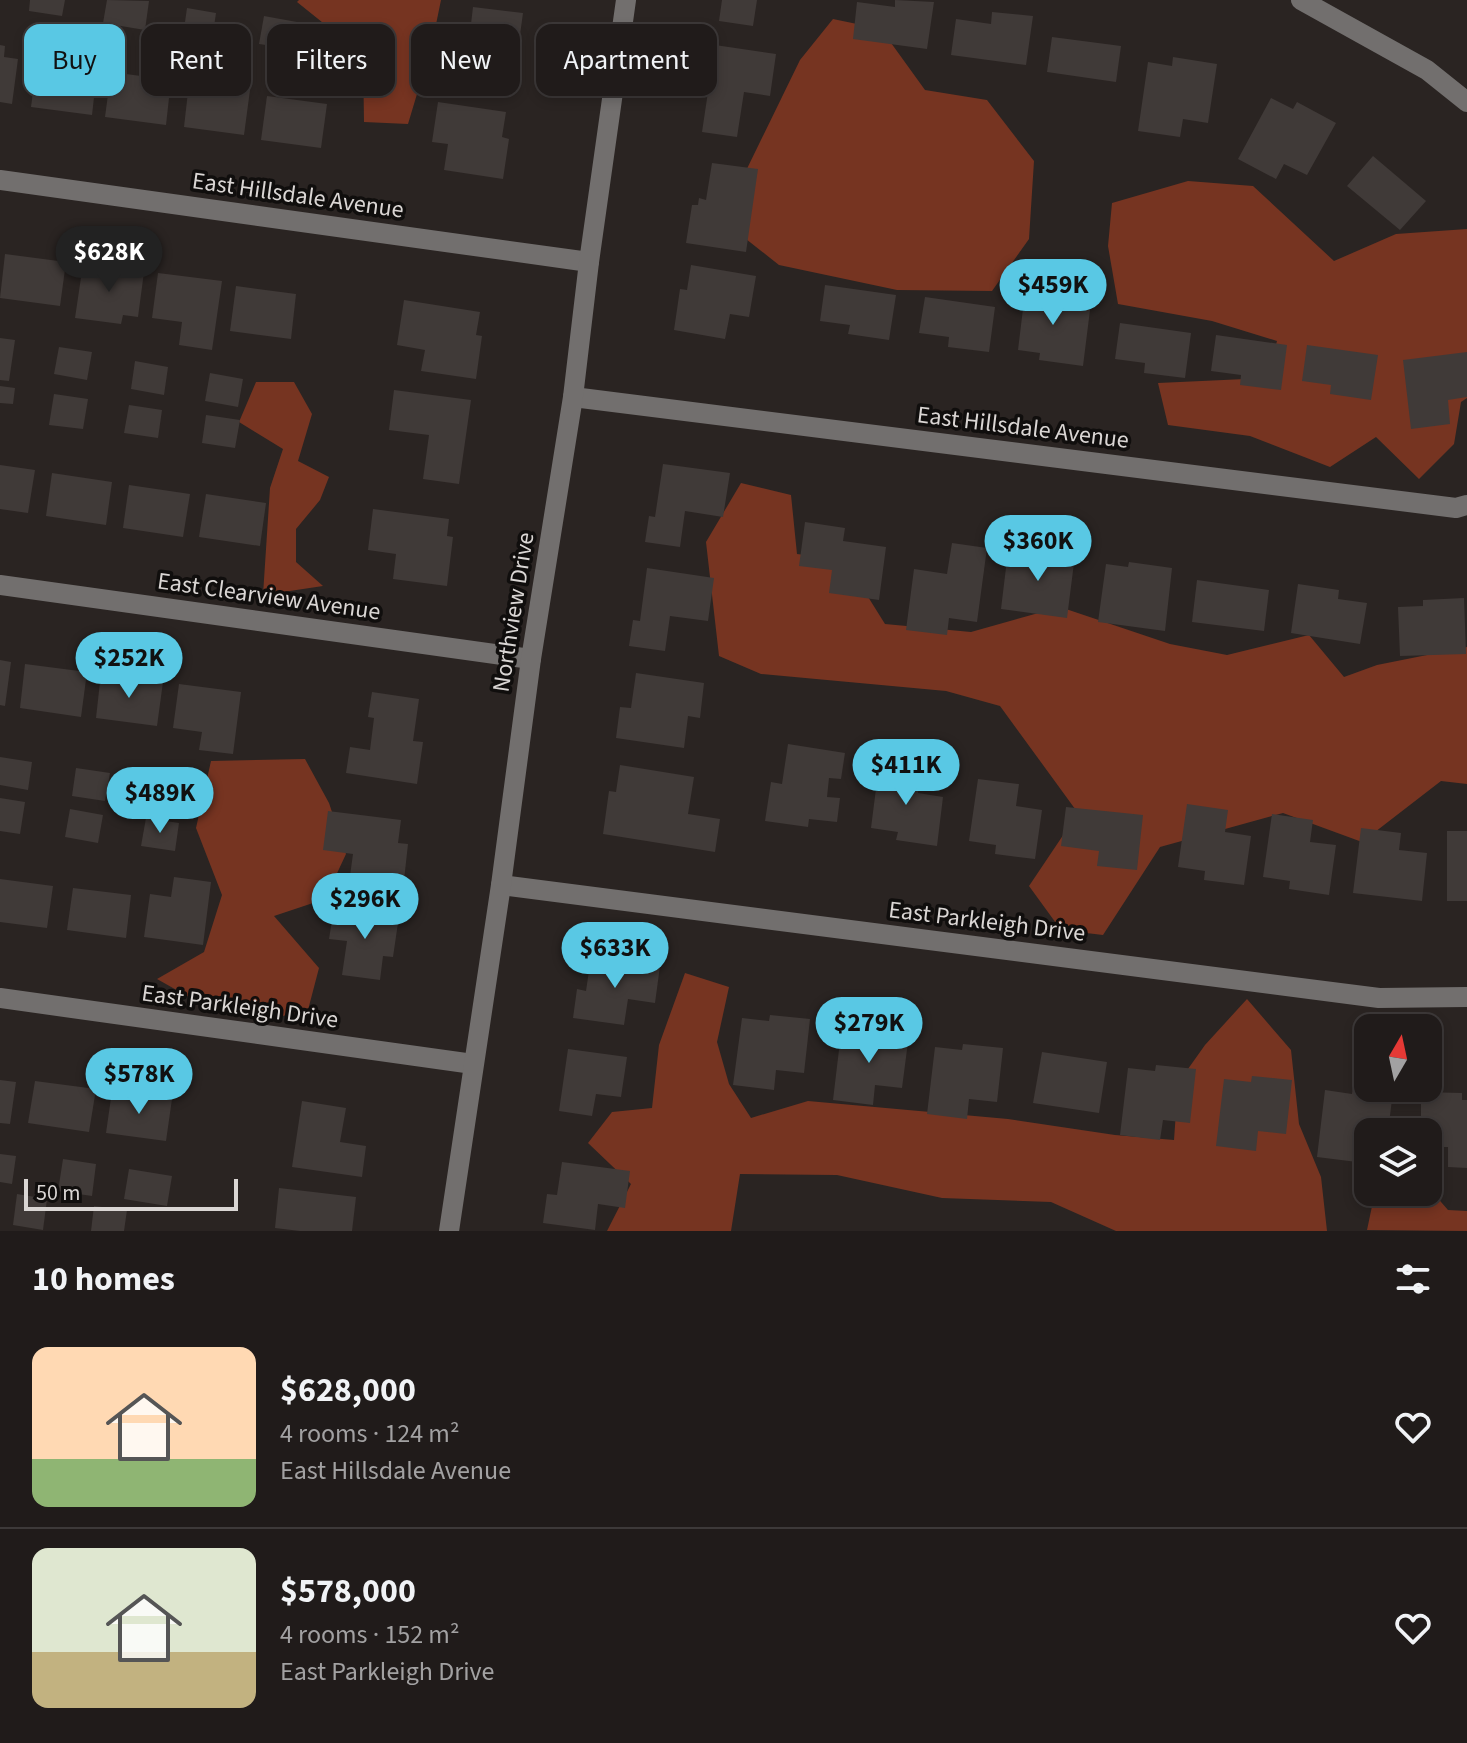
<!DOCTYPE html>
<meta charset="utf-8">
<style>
body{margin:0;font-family:"Source Sans 3",sans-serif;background:#2d2827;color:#f1f3f6;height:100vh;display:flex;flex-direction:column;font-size:30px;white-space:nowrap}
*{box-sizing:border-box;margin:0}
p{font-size:26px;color:#a2a1a2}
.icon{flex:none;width:44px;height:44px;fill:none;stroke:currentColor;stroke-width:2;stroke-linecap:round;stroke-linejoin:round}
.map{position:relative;height:1231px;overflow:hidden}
.sheet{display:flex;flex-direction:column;background:#201b1a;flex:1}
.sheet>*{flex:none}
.hud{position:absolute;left:24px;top:24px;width:800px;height:72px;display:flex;gap:16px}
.needle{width:52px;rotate:9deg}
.tools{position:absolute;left:1354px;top:1014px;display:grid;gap:16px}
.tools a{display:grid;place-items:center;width:88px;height:88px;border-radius:16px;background:#201b1a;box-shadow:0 4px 12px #0003,0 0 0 2px #3d3939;font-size:40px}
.scale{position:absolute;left:24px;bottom:20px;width:214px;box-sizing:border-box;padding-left:8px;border:4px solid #dad6d4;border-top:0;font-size:22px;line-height:28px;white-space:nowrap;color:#dad6d4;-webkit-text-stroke:6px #100e0d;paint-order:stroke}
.price{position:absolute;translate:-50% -68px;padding:0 18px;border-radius:28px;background:#59c8e4;color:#111;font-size:26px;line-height:52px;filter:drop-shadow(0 2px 4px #0008)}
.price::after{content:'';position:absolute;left:50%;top:48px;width:24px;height:18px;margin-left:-12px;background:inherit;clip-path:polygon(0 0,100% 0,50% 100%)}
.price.selected{background:#222;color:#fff}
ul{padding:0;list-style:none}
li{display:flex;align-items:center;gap:24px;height:200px;padding:0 32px}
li+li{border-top:2px solid #3d3939}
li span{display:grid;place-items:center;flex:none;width:224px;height:160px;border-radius:16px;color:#555}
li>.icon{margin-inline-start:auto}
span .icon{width:96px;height:96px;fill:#fffc;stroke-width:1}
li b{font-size:34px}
h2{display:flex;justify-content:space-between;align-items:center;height:96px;padding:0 32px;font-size:34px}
.tag{padding:0 28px;border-radius:16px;background:#201b1a;box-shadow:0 4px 12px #0003,0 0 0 2px #3d3939;font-size:28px;line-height:72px}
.tag.selected{background:#59c8e4;color:#111}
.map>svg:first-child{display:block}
</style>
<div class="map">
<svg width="1467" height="1231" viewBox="0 0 1467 1231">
<rect width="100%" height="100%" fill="#2a2422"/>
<g fill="#763421">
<polygon points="299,0 441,0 432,44 408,124 364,122 363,55 297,2"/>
<polygon points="833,19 881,29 925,90 987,100 1034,161 1029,239 992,291 897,290 779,265 722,220 800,60"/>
<polygon points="1188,181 1253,186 1334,261 1396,234 1467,229 1467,398 1461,402 1454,444 1419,479 1376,437 1330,467 1250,436 1168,425 1158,383 1267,378 1277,341 1212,321 1118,304 1108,246 1112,203"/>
<polygon points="256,382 294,382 312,414 298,461 329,477 320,500 296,529 296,562 323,586 263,595 270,488 283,449 239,422"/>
<polygon points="741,483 791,495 797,554 845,560 885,624 971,632 1060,607 1170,644 1227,655 1309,635 1344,677 1377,665 1467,647 1467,784 1441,781 1362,842 1283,813 1160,847 1103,935 1061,930 1029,886 1078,813 1000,706 946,691 761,674 719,656 706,542"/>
<polygon points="305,759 329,803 346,854 325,899 274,916 319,968 308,1010 270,1019 205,1006 157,979 204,952 222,895 196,828 211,761"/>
<polygon points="685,973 729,987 717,1042 729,1084 751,1118 808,1101 1008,1119 1115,1135 1174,1140 1178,1083 1205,1045 1247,999 1291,1050 1299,1124 1321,1177 1327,1231 1116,1231 1051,1202 942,1198 837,1175 740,1174 731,1231 607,1231 631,1184 588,1143 612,1112 652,1108 659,1045"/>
<polygon points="1428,1187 1448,1210 1467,1211 1467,1231 1367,1230 1375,1192 1428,1192"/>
</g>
<g fill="#403a38">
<polygon points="30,0 65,0 62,16 29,11"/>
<polygon points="107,0 149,1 145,30 103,23"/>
<polygon points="722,0 757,0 753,26 719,21"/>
<polygon points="895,0 934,2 927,49 853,39 857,2 895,7"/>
<polygon points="473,7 523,13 514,79 474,74 478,42 469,41"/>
<polygon points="187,8 216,13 212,40 183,36"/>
<polygon points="992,12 1033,16 1026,65 951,55 956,19 991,24"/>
<polygon points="264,16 297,22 293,49 259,44"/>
<polygon points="1052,37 1121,46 1116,82 1047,72"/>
<polygon points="0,45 5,46 4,57 18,59 12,104 0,102"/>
<polygon points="715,45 776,54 770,96 744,92 737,137 702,132"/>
<polygon points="1173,57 1217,64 1208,123 1183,119 1180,137 1138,131 1148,62 1172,66"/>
<polygon points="37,62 97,71 92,115 31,107"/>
<polygon points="111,72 171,80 166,125 105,117"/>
<polygon points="189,83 250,90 244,135 184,127"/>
<polygon points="267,96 327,104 321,148 261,140"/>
<polygon points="1271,98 1293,109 1297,102 1336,123 1307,175 1284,164 1276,179 1238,159"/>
<polygon points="438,102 506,112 502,137 509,139 503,179 444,170 448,144 432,142"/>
<polygon points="1373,156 1426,201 1400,230 1347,186"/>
<polygon points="712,163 758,169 746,252 686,243 692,205 698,205 699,198 706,200"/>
<polygon points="5,254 66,262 60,306 0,298"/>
<polygon points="83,264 144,272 138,317 123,315 121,324 75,318"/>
<polygon points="691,265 756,276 749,317 730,314 725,339 674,330 680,289 687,290"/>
<polygon points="158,273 222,281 212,350 179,345 182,322 152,318"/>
<polygon points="1026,284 1066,290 1064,306 1090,310 1083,366 1039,360 1040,353 1018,350"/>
<polygon points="825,285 896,295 889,340 848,334 850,325 820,321"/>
<polygon points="236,286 296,294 291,339 230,331"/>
<polygon points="925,297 995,307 989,352 948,347 949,337 919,333"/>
<polygon points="404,300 480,312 476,335 482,336 476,379 421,371 425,350 397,345"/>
<polygon points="1120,323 1191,333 1185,378 1144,373 1145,363 1115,359"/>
<polygon points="1216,335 1287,345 1281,390 1240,385 1241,375 1211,371"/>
<polygon points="0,338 15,340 9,381 0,380"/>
<polygon points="1307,345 1378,355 1371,400 1330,394 1331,385 1302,381"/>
<polygon points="59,347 92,352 87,380 54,374"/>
<polygon points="1467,352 1467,397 1448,400 1450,424 1411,429 1403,360"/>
<polygon points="135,361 168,367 164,395 131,389"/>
<polygon points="210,373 243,379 238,407 205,401"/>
<polygon points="0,386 15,388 13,404 0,403"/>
<polygon points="394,390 471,400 459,484 423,479 429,435 389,430"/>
<polygon points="54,394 88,399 83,429 49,425"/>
<polygon points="129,405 162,410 158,438 124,433"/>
<polygon points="206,415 240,420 235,448 202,443"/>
<polygon points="663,464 730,473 723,517 685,511 680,547 645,542 649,516 655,517"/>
<polygon points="0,465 35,470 28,513 0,509"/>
<polygon points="52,473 112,482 106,525 46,516"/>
<polygon points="129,485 190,494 183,537 123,528"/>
<polygon points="206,494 266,503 260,546 199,537"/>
<polygon points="373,509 449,519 447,536 453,537 447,586 393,579 396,554 368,550"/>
<polygon points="805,522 845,528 843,541 886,547 879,600 829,593 832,570 799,566"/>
<polygon points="952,543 987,548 977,622 949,618 947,635 906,630 914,569 947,574"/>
<polygon points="1031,549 1075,555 1067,618 1001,609 1008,551 1030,554"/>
<polygon points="1129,562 1172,568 1165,631 1098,622 1106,564 1128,567"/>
<polygon points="647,568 714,578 708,621 670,616 665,651 629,646 633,620 640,621"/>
<polygon points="1197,580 1269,590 1264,631 1192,622"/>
<polygon points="1298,584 1339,590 1338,599 1367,603 1360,644 1291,633"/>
<polygon points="1464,598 1466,654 1400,656 1398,607 1423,606 1423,600"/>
<polygon points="0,660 11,662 5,706 0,705"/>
<polygon points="25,664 87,672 81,717 20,708"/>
<polygon points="101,673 163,682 157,726 96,718"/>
<polygon points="636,673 704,683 700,718 688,716 684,748 616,738 620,707 631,708"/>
<polygon points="179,684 241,692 233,754 199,750 202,732 173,728"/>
<polygon points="372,692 419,699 413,741 423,742 417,784 346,773 350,747 370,750 374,718 368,717"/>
<polygon points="788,744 845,753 841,779 829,778 827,797 840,798 837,822 809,819 808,827 765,821 771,782 782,784"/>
<polygon points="0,757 32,762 28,790 0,785"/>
<polygon points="620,765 694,777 688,814 720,819 715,852 603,834 609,791 616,792"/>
<polygon points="879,765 921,771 918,793 943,797 937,846 896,840 898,832 871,828"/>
<polygon points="76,768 110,773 105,801 72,796"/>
<polygon points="156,775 187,780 182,812 151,807"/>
<polygon points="978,779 1019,784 1016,806 1042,810 1035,859 995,854 996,845 969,841"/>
<polygon points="0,798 25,802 20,834 0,831"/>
<polygon points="1187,804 1228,810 1225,832 1251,836 1244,885 1204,880 1205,871 1178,867"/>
<polygon points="1066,807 1143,815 1137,870 1097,866 1099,851 1061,846"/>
<polygon points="70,809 103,815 98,843 65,837"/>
<polygon points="328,811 401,820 398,843 408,844 403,889 349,883 353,854 323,850"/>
<polygon points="1272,814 1313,820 1310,842 1336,845 1329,895 1289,889 1290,881 1263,877"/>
<polygon points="146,818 179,823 175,851 141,846"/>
<polygon points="1361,828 1401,833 1399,850 1427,853 1422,901 1353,893"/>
<rect x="1447" y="831" width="20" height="70"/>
<polygon points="174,877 211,882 203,945 144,937 150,894 171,897"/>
<polygon points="0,879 53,886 47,928 0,922"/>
<polygon points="73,888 131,895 126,938 67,930"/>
<polygon points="334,908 399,916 393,957 383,956 380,980 342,975 347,941 329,939"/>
<polygon points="591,957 660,966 655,1003 628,999 624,1025 573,1018 577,989 586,991"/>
<polygon points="770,1015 810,1019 804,1073 776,1070 774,1090 733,1085 742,1018 769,1021"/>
<polygon points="869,1029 909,1034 902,1088 875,1085 873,1105 833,1100 841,1033 868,1036"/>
<polygon points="963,1044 1003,1048 997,1102 969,1099 967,1119 927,1114 935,1047 962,1050"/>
<polygon points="568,1049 627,1057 621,1097 596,1094 592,1116 559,1111"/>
<polygon points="1042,1052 1107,1062 1099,1113 1033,1103"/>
<polygon points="1156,1065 1196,1069 1190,1123 1163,1120 1160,1140 1120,1135 1128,1068 1155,1071"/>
<polygon points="1252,1076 1292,1080 1286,1134 1258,1131 1256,1151 1216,1146 1224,1079 1251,1082"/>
<polygon points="0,1080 16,1082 10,1124 0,1123"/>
<polygon points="35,1081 96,1089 89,1132 28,1123"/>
<polygon points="1353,1087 1393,1091 1388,1132 1368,1132 1368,1143 1359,1142 1357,1162 1317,1157 1325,1090 1352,1094"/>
<polygon points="112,1091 172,1099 166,1141 106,1133"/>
<polygon points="1421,1092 1462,1093 1462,1100 1467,1100 1467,1168 1448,1167 1448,1147 1428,1147 1428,1132 1421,1132"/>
<polygon points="302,1101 346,1108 340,1142 366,1146 362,1177 292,1167"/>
<polygon points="0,1154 16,1156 12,1184 0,1182"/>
<polygon points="63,1159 96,1164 92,1196 58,1191"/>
<polygon points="562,1162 630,1171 625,1208 598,1204 595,1230 543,1223 547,1194 557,1195"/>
<polygon points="129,1169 172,1176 167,1206 124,1199"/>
<polygon points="279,1188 356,1197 352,1231 300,1231 275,1228"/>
<polygon points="17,1194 47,1199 43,1230 13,1225"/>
<polygon points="94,1206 127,1210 124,1231 91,1231"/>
</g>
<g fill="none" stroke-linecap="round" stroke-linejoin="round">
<g stroke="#726f6e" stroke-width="20">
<polyline points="1301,0 1427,70 1467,102"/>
<polyline points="0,180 589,262"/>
<polyline points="573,397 1456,508 1467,505"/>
<polyline points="0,585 531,659"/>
<polyline points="501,885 1379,998 1467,997"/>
<polyline points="0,998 473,1064"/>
<polyline points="449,1231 501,885 531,659 573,397 589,262 626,0"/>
</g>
</g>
<g text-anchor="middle" stroke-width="7" stroke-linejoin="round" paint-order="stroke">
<g font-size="24" fill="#dad6d4" stroke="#100e0d">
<text transform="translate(298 195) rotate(8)" y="8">East Hillsdale Avenue</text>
<text transform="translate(1023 427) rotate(7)" y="8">East Hillsdale Avenue</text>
<text transform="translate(269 596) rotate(8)" y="8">East Clearview Avenue</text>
<text transform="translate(513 612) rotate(-81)" y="8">Northview Drive</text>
<text transform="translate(987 921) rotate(7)" y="8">East Parkleigh Drive</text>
<text transform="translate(240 1006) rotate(8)" y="8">East Parkleigh Drive</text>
</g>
</g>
</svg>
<div class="tools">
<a><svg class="needle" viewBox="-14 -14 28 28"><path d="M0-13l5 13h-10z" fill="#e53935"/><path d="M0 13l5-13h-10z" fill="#a2a1a2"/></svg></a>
<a><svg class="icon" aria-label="layers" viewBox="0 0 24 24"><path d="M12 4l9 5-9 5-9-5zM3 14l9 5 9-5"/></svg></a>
</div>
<div class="scale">50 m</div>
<b class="price selected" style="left:109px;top:294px">$628K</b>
<b class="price" style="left:1053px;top:327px">$459K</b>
<b class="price" style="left:1038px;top:583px">$360K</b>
<b class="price" style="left:129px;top:700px">$252K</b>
<b class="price" style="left:906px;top:807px">$411K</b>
<b class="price" style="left:160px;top:835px">$489K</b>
<b class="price" style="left:365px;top:941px">$296K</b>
<b class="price" style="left:615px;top:990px">$633K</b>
<b class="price" style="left:869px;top:1065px">$279K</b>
<b class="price" style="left:139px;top:1116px">$578K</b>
<div class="hud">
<a class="tag selected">Buy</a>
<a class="tag">Rent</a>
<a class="tag">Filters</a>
<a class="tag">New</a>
<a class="tag">Apartment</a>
</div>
</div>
<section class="sheet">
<h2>10 homes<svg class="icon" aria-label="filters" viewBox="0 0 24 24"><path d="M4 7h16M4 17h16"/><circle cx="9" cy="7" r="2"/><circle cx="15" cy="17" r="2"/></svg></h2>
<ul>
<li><span style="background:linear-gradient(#ffd9b3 70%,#8fb573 0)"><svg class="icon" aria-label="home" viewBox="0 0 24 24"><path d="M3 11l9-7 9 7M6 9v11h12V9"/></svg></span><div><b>$628,000</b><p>4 rooms · 124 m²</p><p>East Hillsdale Avenue</p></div><svg class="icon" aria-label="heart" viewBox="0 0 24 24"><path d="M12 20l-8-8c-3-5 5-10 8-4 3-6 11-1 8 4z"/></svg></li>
<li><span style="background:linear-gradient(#dfe7d0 65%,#c2b280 0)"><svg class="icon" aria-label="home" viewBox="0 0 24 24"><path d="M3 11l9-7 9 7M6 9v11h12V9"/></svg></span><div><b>$578,000</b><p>4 rooms · 152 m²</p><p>East Parkleigh Drive</p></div><svg class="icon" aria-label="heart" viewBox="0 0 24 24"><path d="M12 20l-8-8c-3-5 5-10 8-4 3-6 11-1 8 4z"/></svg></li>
</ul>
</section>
